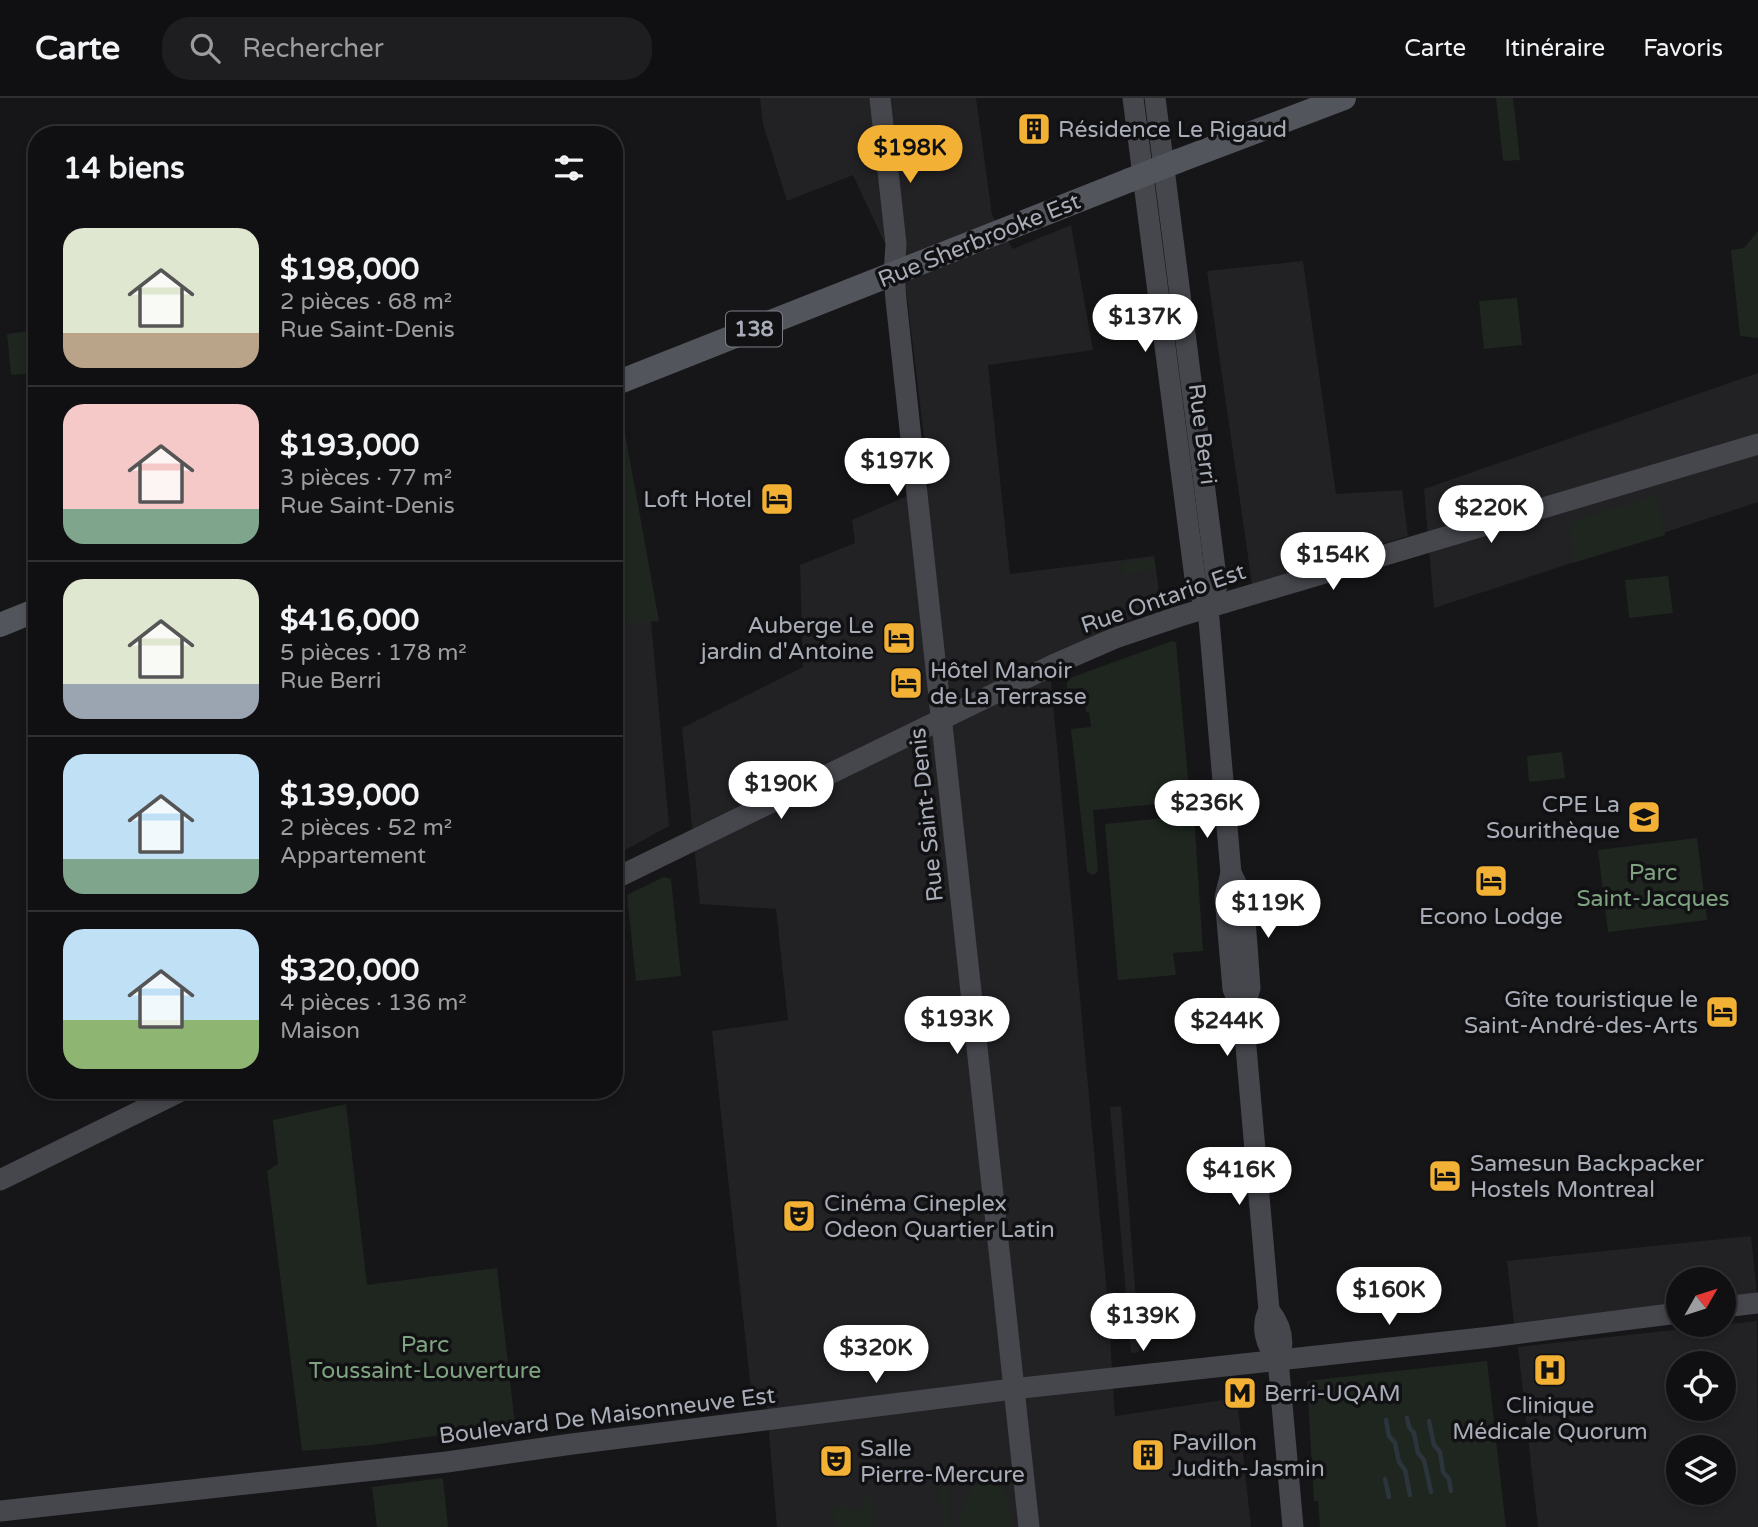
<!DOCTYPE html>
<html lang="fr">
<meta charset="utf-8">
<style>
body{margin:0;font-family:"Varela Round",sans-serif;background:#1e1e20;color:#f1f3f6;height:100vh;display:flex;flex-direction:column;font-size:26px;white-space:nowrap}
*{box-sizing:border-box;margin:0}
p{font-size:23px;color:#9c9d9f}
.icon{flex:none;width:38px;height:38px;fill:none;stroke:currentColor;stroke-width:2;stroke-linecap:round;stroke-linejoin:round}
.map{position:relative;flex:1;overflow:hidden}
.panel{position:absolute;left:28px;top:28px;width:595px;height:973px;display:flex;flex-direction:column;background:#101012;border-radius:28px;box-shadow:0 4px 10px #0003,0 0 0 2px #303032}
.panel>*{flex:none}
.needle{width:46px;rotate:51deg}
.tools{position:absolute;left:1666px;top:1169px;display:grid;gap:14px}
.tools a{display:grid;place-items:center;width:70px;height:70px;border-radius:50%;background:#101012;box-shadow:0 4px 10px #0003,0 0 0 2px #303032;font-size:35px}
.price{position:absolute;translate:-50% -60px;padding:0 16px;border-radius:24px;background:#fff;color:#222;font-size:23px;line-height:46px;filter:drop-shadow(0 2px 4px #0008)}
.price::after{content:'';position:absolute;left:50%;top:42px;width:21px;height:16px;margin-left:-10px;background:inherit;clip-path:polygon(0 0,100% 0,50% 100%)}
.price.current{background:#f2b134;color:#111}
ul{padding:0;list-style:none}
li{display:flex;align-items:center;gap:21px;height:175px;padding:0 35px}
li+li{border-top:2px solid #303032}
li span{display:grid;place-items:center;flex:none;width:196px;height:140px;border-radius:21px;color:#555}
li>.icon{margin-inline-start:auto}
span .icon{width:84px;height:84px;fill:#fffc;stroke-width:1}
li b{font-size:30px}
h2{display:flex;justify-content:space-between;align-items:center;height:84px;padding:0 35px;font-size:30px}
header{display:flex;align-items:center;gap:42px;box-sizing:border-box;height:98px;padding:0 35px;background:#101012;border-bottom:2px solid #303032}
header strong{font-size:33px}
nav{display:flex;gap:38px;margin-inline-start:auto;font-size:24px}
.search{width:490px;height:63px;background:#1e1e20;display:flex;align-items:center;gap:18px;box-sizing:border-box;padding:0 24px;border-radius:28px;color:#9c9d9f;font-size:26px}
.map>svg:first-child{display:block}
</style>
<header>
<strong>Carte</strong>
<div class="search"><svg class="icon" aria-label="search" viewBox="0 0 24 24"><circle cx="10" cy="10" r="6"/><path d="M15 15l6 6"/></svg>Rechercher</div>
<nav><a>Carte</a><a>Itinéraire</a><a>Favoris</a></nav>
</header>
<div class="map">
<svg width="1758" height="1429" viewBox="0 0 1758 1429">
<rect width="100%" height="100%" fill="#161618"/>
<g fill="#222225" fill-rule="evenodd">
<polygon points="760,0 976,0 992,117 1013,151 1071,127 1093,252 988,267 1010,476 1154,458 1161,507 1049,560 1108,1207 1115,1318 1237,1300 1251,1429 777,1429 766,1299 752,1301 712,933 788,922 776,811 700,806 682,630 803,569 800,467 855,445 852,422 930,388 906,191 853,77 787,103 763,26"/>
<polygon points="1303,163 1336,396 1402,392 1408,438 1252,486 1207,173"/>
<polygon points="1758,275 1758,404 1434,510 1424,391"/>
<polygon points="649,499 669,728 614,758 614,505"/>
<polygon points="1121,1008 1140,1254 1131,1255 1110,1009"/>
<polygon points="1751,1138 1757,1196 1724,1200 1724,1181 1678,1181 1678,1206 1514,1226 1507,1163"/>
<path d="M1757 1223 1758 1429H1538L1518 1249ZM1678 1265H1724V1311H1678ZM1678 1349H1724V1395H1678Z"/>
</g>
<g fill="#1e261f">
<polygon points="1496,0 1513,0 1520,62 1503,63"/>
<polygon points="1758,133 1758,240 1740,238 1731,152 1744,150"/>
<polygon points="1517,200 1522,247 1484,251 1479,203"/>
<polygon points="37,232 37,275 11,277 7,236"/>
<polygon points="621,313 659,523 614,527 614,423 620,420 614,405 614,316"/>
<polygon points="1657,397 1665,437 1573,465 1569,424"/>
<polygon points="1154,461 1156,472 1123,477 1121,464"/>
<polygon points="1668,478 1673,515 1629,520 1625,482"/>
<polygon points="1172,543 1176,544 1190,703 1093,712 1098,772 1096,776 1091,777 1087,773 1071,631 1091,629 1089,614 1086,614 1083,590 1067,591 1067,581"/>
<polygon points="1562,654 1565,680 1529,684 1527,658"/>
<polygon points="1194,717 1203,853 1173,855 1176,877 1118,882 1105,726"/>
<polygon points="1697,740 1707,822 1608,834 1598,752"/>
<polygon points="664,779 671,781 681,878 636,883 627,797"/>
<polygon points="346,1006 367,1187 497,1170 515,1326 372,1347 302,1353 267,1073 278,1066 273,1022"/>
<polygon points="1487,1263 1506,1429 1320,1429 1318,1403 1314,1403 1307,1283"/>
<polygon points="937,1376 945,1376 950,1429 944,1429"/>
<polygon points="443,1380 448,1429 377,1429 372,1389"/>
<path d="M987 1381 999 1384 1009 1401 1012 1429H960C959 1409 968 1389 987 1381Z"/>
<polygon points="872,1399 875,1429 835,1429 833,1408 848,1407 849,1414 862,1412 865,1400"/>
</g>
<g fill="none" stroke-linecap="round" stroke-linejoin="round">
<g stroke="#2c353c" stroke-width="4.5">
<polyline points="1407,1320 1409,1329 1414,1335 1418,1355 1424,1362 1431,1394"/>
<polyline points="1386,1322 1389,1338 1395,1345 1399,1364 1405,1372 1410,1397"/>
<polyline points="1429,1323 1434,1347 1440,1354 1443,1374 1449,1381 1451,1393"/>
<polyline points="1385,1381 1389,1399"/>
</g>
<g stroke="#45474d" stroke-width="21">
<polyline points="880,0 896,146 894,176 896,202 1029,1429"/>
<path d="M1133 0 1196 488 1208 510 1231 775 1225 799 1233 891 1243 915 1269 1212C1260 1229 1266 1248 1278 1262"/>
<polyline points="1155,0 1216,479 1217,488 1208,510"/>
<polyline points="1231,775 1243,799 1247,847 1250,890 1243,915"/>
<polyline points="614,781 1053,567 1115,540 1180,518 1758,346"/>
<polyline points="0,1082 183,992"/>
<polyline points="1724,1209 1758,1205"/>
<path d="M1269 1212C1281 1227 1286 1243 1278 1262L1293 1429"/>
<polyline points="0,1413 447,1364 572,1346 1013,1291 1491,1239 1678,1215"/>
</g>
<g stroke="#53555c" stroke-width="24">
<polyline points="1178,63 1344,0"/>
<polyline points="614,286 1130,82"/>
<polyline points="0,527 37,512"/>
</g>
<polyline stroke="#53555c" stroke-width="24" points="1130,82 1178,63"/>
</g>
<defs>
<symbol id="building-square" viewBox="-11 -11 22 22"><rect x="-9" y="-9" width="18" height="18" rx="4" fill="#f2b134" stroke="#111113"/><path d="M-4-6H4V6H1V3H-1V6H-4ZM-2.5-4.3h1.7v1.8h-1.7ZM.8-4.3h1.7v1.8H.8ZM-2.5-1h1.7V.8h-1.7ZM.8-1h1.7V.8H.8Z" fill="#111"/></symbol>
<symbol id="hotel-square" viewBox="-11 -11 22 22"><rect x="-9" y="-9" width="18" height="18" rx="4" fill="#f2b134" stroke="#111113"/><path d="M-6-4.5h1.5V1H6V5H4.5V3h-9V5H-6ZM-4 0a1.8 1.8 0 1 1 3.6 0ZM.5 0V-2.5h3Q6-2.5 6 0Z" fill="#111"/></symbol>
<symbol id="school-square" viewBox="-11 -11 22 22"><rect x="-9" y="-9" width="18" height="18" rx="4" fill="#f2b134" stroke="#111113"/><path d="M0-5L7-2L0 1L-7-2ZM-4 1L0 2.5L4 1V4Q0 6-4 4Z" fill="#111"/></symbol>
<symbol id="theatre-square" viewBox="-11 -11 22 22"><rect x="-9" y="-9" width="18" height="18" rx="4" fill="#f2b134" stroke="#111113"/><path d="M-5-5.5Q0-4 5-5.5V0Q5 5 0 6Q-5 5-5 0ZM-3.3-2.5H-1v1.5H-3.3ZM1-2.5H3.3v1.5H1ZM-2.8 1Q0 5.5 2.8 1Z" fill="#111"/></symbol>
<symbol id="hospital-square" viewBox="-11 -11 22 22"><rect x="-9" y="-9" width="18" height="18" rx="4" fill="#f2b134" stroke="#111113"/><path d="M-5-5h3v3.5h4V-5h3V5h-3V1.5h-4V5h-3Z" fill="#111"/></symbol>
<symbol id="metro-square" viewBox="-11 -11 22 22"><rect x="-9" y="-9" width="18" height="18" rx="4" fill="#f2b134" stroke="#111113"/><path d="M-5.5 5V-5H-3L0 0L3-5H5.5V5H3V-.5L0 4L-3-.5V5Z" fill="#111"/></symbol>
</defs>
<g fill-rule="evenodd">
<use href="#building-square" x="1015" y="12" width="38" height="38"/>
<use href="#hotel-square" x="758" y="382" width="38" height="38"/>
<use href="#hotel-square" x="880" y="521" width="38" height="38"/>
<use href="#hotel-square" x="887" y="566" width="38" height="38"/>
<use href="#school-square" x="1625" y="700" width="38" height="38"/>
<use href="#hotel-square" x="1472" y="764" width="38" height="38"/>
<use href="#hotel-square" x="1703" y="895" width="38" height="38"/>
<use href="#hotel-square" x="1426" y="1059" width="38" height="38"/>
<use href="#theatre-square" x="780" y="1099" width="38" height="38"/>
<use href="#hospital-square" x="1531" y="1253" width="38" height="38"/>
<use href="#metro-square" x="1221" y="1276" width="38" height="38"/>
<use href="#building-square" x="1129" y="1338" width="38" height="38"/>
<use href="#theatre-square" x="817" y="1344" width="38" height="38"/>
</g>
<g text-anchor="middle" stroke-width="7" stroke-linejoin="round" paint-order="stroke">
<rect fill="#111113" stroke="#7b7e86" stroke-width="2" x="726" y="213.5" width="56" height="35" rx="5"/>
<g font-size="21" font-weight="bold" fill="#a8adb8">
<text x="754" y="238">138</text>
</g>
<g font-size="23" fill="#a8adb8" stroke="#111113" text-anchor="start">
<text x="1058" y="39">Résidence Le Rigaud</text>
<text x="752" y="409" text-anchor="end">Loft Hotel</text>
<text x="874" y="535" text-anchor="end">Auberge Le<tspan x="874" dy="26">jardin d'Antoine</tspan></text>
<text x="930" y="580">Hôtel Manoir<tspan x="930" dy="26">de La Terrasse</tspan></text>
<text x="1620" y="714" text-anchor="end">CPE La<tspan x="1620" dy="26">Sourithèque</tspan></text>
<text x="1491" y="826" text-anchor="middle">Econo Lodge</text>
<text x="1698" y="909" text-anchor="end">Gîte touristique le<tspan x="1698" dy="26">Saint-André-des-Arts</tspan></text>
<text x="1470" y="1073">Samesun Backpacker<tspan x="1470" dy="26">Hostels Montreal</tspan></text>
<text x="824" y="1113">Cinéma Cineplex<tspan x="824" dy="26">Odeon Quartier Latin</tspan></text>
<text x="1264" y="1303">Berri-UQAM</text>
<text x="1550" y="1315" text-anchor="middle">Clinique<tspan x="1550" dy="26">Médicale Quorum</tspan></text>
<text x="1172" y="1352">Pavillon<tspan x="1172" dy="26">Judith-Jasmin</tspan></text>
<text x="860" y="1358">Salle<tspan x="860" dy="26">Pierre-Mercure</tspan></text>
</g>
<g font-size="23" fill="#a8adb8" stroke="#111113">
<text transform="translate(979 142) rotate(-22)" y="8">Rue Sherbrooke Est</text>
<text transform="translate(1203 336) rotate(83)" y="8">Rue Berri</text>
<text transform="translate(1163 500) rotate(-19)" y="8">Rue Ontario Est</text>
<text transform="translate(926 717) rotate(-96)" y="8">Rue Saint-Denis</text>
<text transform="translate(607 1317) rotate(-7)" y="8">Boulevard De Maisonneuve Est</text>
</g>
<g font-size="23" fill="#7fa381" stroke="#111113">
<text x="1653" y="782">Parc<tspan x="1653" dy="26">Saint-Jacques</tspan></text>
<text x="425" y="1254">Parc<tspan x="425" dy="26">Toussaint-Louverture</tspan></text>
</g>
</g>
</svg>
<div class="tools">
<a><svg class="needle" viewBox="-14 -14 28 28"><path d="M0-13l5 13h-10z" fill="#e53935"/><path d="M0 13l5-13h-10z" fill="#9c9d9f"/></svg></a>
<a><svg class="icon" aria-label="locate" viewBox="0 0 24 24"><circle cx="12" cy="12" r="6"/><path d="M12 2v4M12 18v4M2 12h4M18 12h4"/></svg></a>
<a><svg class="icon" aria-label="layers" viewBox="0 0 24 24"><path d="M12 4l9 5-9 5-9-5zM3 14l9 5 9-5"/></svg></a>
</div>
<b class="price current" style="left:910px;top:87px">$198K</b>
<b class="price" style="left:1145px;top:256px">$137K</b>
<b class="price" style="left:897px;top:400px">$197K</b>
<b class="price" style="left:1491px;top:447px">$220K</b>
<b class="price" style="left:1333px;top:494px">$154K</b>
<b class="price" style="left:781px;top:723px">$190K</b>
<b class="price" style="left:1207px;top:742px">$236K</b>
<b class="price" style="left:1268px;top:842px">$119K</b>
<b class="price" style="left:957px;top:958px">$193K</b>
<b class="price" style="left:1227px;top:960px">$244K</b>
<b class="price" style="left:1239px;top:1109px">$416K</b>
<b class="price" style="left:1389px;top:1229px">$160K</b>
<b class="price" style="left:1143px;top:1255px">$139K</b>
<b class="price" style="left:876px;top:1287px">$320K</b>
<section class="panel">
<h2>14 biens<svg class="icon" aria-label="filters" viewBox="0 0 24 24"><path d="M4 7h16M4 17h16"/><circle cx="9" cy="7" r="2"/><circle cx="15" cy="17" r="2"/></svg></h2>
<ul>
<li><span style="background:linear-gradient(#dfe7d0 75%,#b9a48a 0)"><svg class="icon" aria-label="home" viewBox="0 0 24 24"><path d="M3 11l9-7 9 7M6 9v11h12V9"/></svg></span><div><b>$198,000</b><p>2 pièces · 68 m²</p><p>Rue Saint-Denis</p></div></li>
<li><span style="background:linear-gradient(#f6c9c9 75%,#7fa58c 0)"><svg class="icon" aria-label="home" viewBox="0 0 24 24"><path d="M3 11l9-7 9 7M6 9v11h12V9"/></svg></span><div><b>$193,000</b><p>3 pièces · 77 m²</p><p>Rue Saint-Denis</p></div></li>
<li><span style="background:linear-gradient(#dfe7d0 75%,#9aa5b1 0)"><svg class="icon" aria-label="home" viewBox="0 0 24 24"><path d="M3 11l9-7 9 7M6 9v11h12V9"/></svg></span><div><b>$416,000</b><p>5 pièces · 178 m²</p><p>Rue Berri</p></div></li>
<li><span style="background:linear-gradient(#bfe0f5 75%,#7fa58c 0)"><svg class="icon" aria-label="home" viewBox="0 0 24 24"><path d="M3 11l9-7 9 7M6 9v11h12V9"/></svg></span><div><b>$139,000</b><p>2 pièces · 52 m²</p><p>Appartement</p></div></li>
<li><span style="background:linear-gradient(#bfe0f5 65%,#8fb573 0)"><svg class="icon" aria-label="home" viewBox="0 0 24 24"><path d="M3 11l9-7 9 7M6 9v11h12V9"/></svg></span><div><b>$320,000</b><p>4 pièces · 136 m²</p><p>Maison</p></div></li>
</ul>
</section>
</div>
